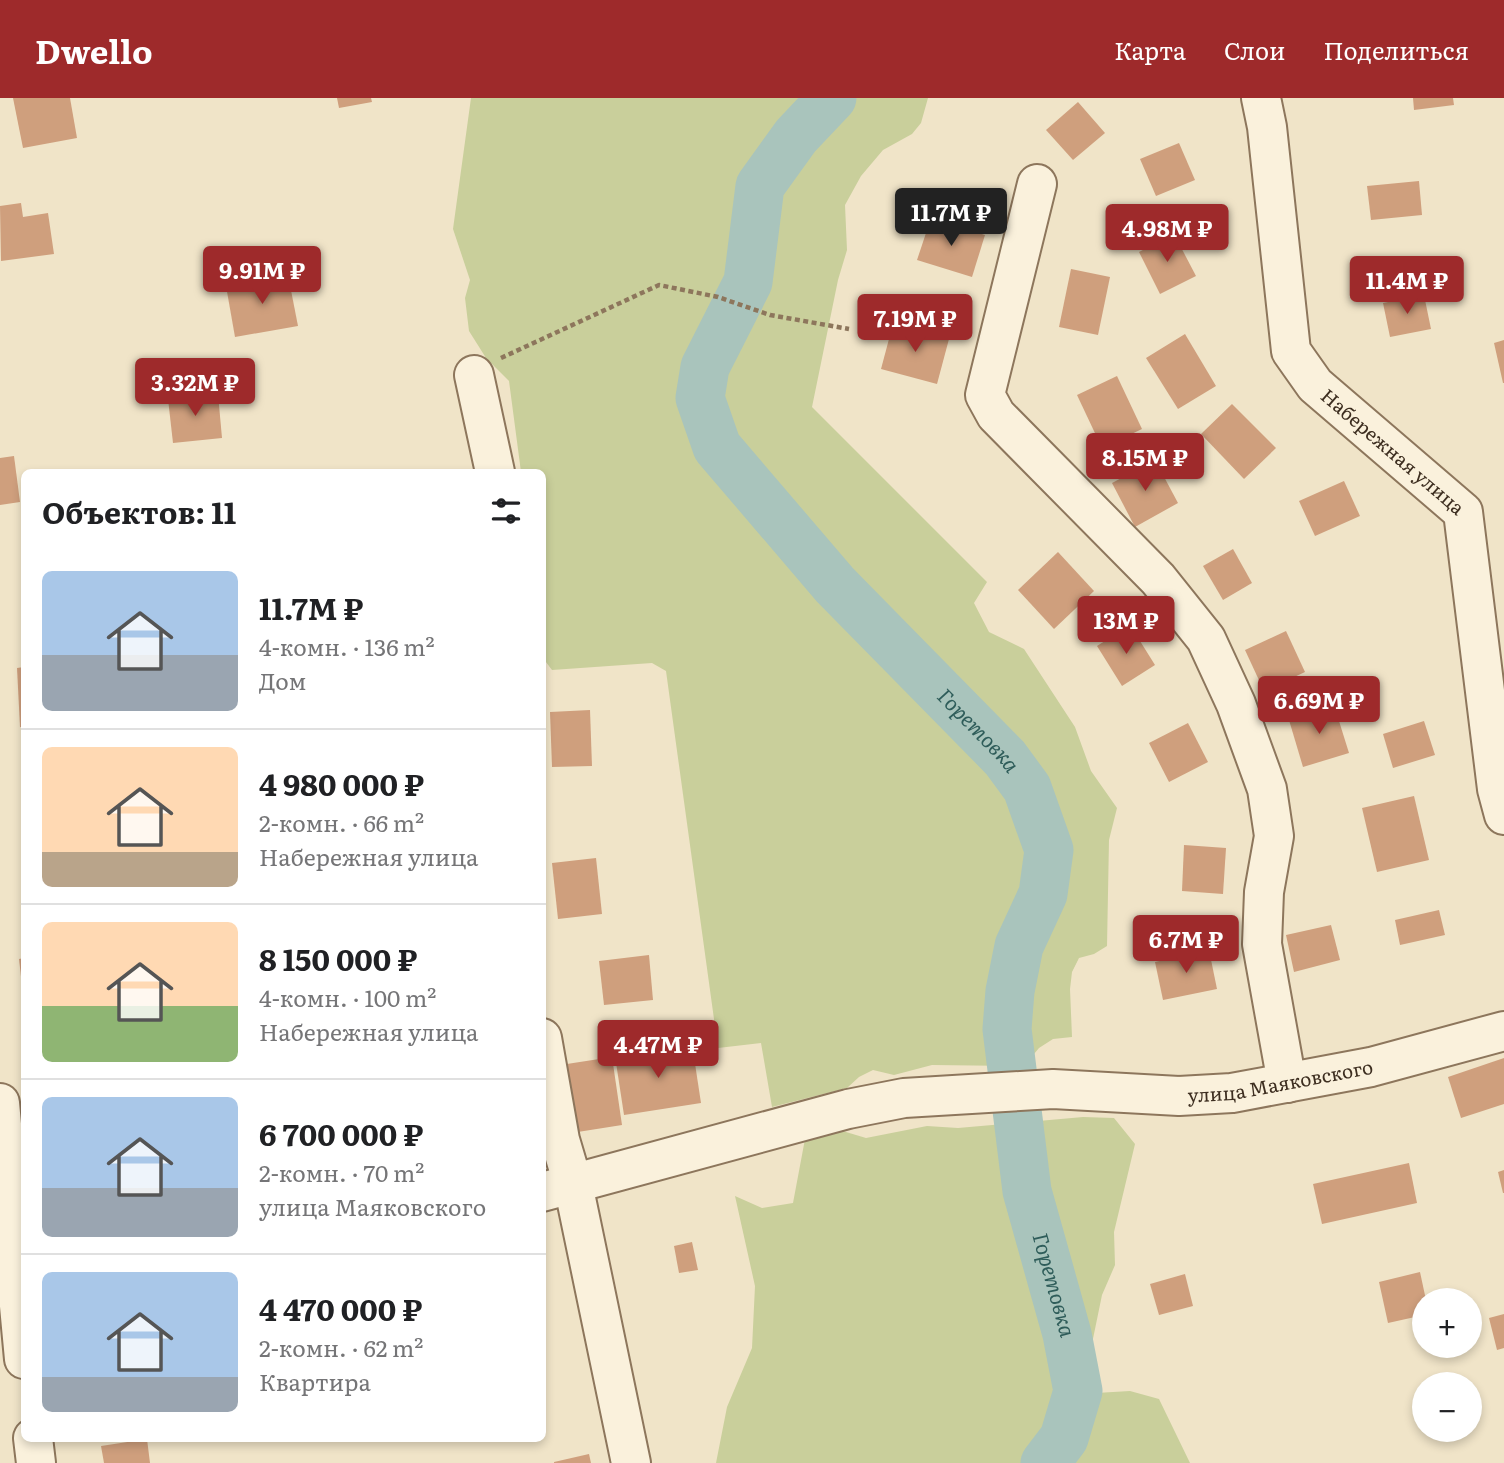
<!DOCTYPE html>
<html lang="ru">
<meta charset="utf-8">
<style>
body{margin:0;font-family:Literata,serif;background:#f2f2f2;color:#202124;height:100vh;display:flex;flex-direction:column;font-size:26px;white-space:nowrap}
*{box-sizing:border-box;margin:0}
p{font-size:23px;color:#757577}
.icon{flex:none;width:38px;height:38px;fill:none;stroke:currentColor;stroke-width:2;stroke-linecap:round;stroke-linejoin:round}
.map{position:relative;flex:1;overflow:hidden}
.sheet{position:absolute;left:21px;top:371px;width:525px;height:973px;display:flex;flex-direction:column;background:#fff;border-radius:10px;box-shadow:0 4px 10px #0003}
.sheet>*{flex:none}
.controls{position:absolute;left:1412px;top:1190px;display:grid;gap:14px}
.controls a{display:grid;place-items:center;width:70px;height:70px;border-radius:50%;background:#fff;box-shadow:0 4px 10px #0003;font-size:35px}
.price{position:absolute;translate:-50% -60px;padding:0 16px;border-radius:7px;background:#9e2a2b;color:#fff;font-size:23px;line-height:46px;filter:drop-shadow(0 2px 4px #0008)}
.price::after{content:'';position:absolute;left:50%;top:42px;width:21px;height:16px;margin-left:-10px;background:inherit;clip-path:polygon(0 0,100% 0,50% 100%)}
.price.active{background:#222;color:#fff}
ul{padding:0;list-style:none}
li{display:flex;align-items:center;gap:21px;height:175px;padding:0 21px}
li+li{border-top:2px solid #e0e0e0}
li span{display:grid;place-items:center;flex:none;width:196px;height:140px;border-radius:10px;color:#555}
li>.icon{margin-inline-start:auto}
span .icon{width:84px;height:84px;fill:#fffc;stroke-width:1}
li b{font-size:30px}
h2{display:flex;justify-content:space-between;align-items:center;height:84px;padding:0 21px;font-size:30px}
header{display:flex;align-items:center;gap:42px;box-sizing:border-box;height:98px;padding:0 35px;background:#9e2a2b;color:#fff}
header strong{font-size:33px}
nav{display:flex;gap:38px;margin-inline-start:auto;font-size:24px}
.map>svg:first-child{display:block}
</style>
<header>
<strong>Dwello</strong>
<nav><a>Карта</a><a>Слои</a><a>Поделиться</a></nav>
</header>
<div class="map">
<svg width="1504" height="1365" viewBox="0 0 1504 1365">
<rect width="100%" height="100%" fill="#f0e4c8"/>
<g fill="#c9cf9b">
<polygon points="471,0 928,0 921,25 912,36 883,52 861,78 845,107 847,152 838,182 812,309 987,484 974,505 989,534 1024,551 1075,629 1091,673 1117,710 1109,742 1107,848 1094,856 1079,860 1072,874 1070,891 1072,939 1053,941 1039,950 1029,962 1015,968 932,967 894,977 873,972 859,979 847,990 772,1009 761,945 718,950 666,573 652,565 552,572 543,560 542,374 521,374 509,283 486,260 469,233 465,200 470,182 453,131"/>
<polygon points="1083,1019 1114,1020 1135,1046 1114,1134 1115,1167 1102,1197 1088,1265 1096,1295 1130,1293 1159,1301 1190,1365 716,1365 727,1309 752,1250 755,1188 735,1098 762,1110 793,1105 805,1041 836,1031 866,1040 927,1028 958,1030"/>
</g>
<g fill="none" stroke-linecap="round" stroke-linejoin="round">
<path stroke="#a9c4bc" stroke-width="49" id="s1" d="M832 0 796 38 760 88 748 184 705 269 700 300 717 349 835 487 1005 660 1027 690 1049 752 1043 796 1019 848 1010 893 1007 931 1027 1093 1067 1236 1078 1293 1064 1340 1045 1365"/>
</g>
<g fill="#cf9f7d">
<polygon points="13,0 70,0 77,40 23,50"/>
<polygon points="337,0 371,0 372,4 339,10"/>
<polygon points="1413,0 1453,0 1454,7 1414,12"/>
<polygon points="1078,4 1105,35 1073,62 1046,32"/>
<polygon points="1179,45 1195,82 1156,98 1140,61"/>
<polygon points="1419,83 1422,117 1371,122 1367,88"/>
<polygon points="21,105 23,119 48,115 54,156 1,163 0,108"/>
<polygon points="931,120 985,137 972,179 917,162"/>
<polygon points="1174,136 1196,178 1160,196 1139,154"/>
<polygon points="1071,171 1110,179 1098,237 1059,229"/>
<polygon points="288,177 298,228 235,239 226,188"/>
<polygon points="1424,197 1431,231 1390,239 1383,205"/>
<polygon points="893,226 949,241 937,286 881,271"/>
<polygon points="1185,236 1216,288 1178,311 1146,260"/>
<polygon points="1504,242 1504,285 1503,285 1494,245"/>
<polygon points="1117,278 1142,331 1102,350 1077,297"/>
<polygon points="218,296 222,340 173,345 168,301"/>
<polygon points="1232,306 1276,350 1244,381 1201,336"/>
<polygon points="14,358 20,404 0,407 0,360"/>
<polygon points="1155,362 1178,405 1135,429 1112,385"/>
<polygon points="1344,383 1360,418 1315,438 1299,403"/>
<polygon points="1233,451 1252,485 1223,502 1203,468"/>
<polygon points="1058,454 1094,493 1054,531 1018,492"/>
<polygon points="1130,527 1155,567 1122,588 1097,548"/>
<polygon points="1286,533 1305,574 1264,593 1245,552"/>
<polygon points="24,569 24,629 20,629 17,570"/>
<polygon points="1334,607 1349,655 1303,669 1289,622"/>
<polygon points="590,612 592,668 552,669 550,614"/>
<polygon points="1424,623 1435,657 1393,670 1383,636"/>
<polygon points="1188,625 1208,664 1169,684 1149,645"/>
<polygon points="1414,698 1429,762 1377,774 1362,710"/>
<polygon points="1184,747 1226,750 1223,796 1182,793"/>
<polygon points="596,760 602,816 558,821 552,765"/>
<polygon points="1439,812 1445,837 1400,847 1395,822"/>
<polygon points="1331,827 1340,862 1294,874 1286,837"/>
<polygon points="1209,852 1217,891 1163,902 1155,864"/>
<polygon points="649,857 653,902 604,907 599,863"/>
<polygon points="24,860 24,896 23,896 19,861"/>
<polygon points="692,946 701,1005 624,1017 615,958"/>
<polygon points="612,959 622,1027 565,1036 554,968"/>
<polygon points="1504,960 1504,1006 1461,1020 1448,979"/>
<polygon points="1409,1065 1417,1105 1322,1126 1313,1086"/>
<polygon points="1504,1072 1504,1095 1503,1095 1498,1074"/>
<polygon points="692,1144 698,1172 679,1175 674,1148"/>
<polygon points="1420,1174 1426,1202 1424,1217 1388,1225 1379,1184"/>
<polygon points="1185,1176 1193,1208 1159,1217 1150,1186"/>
<polygon points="1504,1216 1504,1250 1497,1252 1489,1220"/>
<polygon points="147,1341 150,1365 104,1365 101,1348"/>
<polygon points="589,1356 591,1365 554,1365 554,1364"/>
</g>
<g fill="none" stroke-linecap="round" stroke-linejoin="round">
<defs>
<g id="minor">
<path id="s2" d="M1261 0 1267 29 1291 253 1315 287 1463 414 1497 691 1504 717"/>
<polyline points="1037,86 985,297 996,317 1158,481 1206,541 1236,606 1267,691 1274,738 1264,794 1262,846 1287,985"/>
<polyline points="474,277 495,374"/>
<polyline points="542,940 560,1042 573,1086 631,1365"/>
<polyline points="0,1005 24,1261"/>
<path id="s3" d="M542 1094 848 1011 904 1000 1053 991 1179 998 1232 995 1371 969 1504 933"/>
<polyline points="33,1340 36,1365"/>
</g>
</defs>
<use href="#minor" stroke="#8d765c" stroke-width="42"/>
<polyline stroke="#8d765c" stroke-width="4.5" stroke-dasharray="5 3.5" stroke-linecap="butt" points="501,260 659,187 718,199 770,217 849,231"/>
<use href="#minor" stroke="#faf1dc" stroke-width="38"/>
</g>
<g text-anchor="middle" stroke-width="5" stroke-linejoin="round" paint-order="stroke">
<g font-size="19" fill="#3d2e20" stroke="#f7eed8">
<text dy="7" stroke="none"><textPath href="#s2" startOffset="399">Набережная улица</textPath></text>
<text dy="7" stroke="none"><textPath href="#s3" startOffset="752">улица Маяковского</textPath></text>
</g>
<g font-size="21" font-style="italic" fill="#2f5d5a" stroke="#f7eed8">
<text dy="7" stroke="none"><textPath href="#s1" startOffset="775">Горетовка</textPath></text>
<text dy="7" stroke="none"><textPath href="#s1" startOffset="1363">Горетовка</textPath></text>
</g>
</g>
</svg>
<div class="controls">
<a>+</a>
<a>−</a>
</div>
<b class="price active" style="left:951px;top:150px">11.7M ₽</b>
<b class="price" style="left:1167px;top:166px">4.98M ₽</b>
<b class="price" style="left:262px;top:208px">9.91M ₽</b>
<b class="price" style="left:1407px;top:218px">11.4M ₽</b>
<b class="price" style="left:915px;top:256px">7.19M ₽</b>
<b class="price" style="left:195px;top:320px">3.32M ₽</b>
<b class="price" style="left:1145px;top:395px">8.15M ₽</b>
<b class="price" style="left:1126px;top:558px">13M ₽</b>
<b class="price" style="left:1319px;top:638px">6.69M ₽</b>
<b class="price" style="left:1186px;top:877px">6.7M ₽</b>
<b class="price" style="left:658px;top:982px">4.47M ₽</b>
<section class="sheet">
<h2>Объектов: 11<svg class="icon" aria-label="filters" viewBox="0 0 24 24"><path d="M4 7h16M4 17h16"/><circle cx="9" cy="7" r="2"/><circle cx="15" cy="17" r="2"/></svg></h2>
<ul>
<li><span style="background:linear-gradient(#a9c7e8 60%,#9aa5b1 0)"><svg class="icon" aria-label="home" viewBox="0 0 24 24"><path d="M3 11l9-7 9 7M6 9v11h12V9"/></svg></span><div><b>11.7M ₽</b><p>4-комн. · 136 m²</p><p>Дом</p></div></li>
<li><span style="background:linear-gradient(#ffd9b3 75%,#b9a48a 0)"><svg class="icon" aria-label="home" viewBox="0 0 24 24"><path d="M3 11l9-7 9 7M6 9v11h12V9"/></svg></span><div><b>4 980 000 ₽</b><p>2-комн. · 66 m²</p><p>Набережная улица</p></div></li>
<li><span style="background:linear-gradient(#ffd9b3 60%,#8fb573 0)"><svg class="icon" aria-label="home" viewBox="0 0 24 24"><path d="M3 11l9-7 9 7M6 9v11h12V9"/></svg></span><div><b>8 150 000 ₽</b><p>4-комн. · 100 m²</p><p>Набережная улица</p></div></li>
<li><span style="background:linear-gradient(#a9c7e8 65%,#9aa5b1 0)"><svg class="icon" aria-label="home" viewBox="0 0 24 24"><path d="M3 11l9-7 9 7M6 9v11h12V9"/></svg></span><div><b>6 700 000 ₽</b><p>2-комн. · 70 m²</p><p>улица Маяковского</p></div></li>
<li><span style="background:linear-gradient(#a9c7e8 75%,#9aa5b1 0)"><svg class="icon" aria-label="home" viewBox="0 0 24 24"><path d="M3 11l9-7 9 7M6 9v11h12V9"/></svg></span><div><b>4 470 000 ₽</b><p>2-комн. · 62 m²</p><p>Квартира</p></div></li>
</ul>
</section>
</div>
